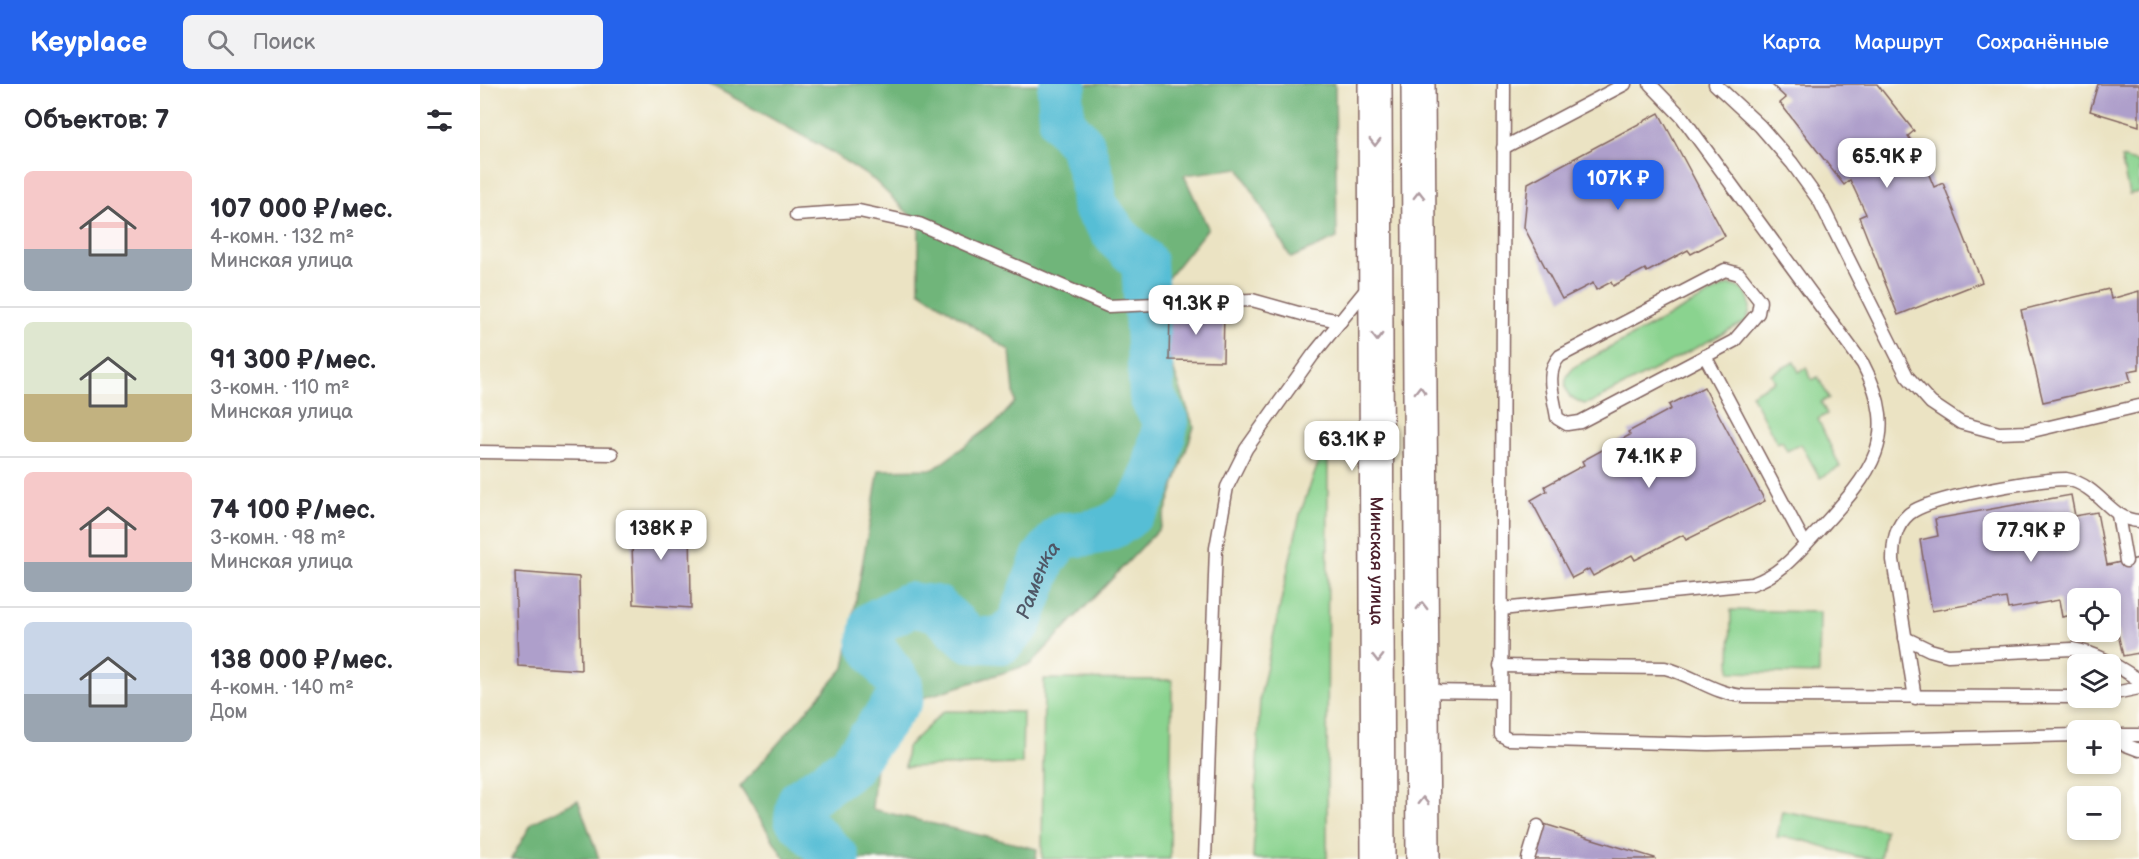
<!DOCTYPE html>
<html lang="ru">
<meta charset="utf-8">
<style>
body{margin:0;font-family:"Balsamiq Sans",sans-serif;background:#f2f2f3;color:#2b2b33;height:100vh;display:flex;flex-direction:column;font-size:22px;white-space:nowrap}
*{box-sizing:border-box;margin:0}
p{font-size:20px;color:#7c7c81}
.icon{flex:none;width:33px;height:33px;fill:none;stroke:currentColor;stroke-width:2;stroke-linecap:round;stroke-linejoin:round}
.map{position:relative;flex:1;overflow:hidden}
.details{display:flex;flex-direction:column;background:#fff;width:480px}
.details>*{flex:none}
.controls{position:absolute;left:1587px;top:504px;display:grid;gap:12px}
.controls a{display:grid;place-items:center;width:54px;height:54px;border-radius:9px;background:#fff;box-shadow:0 3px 9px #0003;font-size:30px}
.price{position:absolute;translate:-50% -51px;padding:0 14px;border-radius:12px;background:#fff;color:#222;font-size:20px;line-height:39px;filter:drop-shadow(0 2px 3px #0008)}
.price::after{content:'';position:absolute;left:50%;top:36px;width:18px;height:14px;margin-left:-9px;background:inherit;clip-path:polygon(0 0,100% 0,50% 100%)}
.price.selected{background:#2563eb;color:#fff}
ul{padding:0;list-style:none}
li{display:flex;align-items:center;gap:18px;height:150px;padding:0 24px}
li+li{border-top:2px solid #e1e1e2}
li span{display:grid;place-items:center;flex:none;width:168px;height:120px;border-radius:9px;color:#555}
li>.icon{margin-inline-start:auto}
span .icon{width:72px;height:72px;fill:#fffc;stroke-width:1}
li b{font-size:26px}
h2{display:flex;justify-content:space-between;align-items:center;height:72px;padding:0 24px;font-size:26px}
header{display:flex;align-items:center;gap:36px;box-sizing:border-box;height:84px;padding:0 30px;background:#2563eb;color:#fff}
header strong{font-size:28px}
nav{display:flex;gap:33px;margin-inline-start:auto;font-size:21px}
.search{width:420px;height:54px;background:#f2f2f3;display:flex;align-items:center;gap:15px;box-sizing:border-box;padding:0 21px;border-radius:9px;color:#7c7c81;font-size:22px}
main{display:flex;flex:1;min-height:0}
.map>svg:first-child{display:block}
</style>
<header>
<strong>Keyplace</strong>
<div class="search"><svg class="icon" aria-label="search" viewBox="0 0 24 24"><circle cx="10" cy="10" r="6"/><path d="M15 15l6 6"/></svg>Поиск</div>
<nav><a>Карта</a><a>Маршрут</a><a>Сохранённые</a></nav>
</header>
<main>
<section class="details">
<h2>Объектов: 7<svg class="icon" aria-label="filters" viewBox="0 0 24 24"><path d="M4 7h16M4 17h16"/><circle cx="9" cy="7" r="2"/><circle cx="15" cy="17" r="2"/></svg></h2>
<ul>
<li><span style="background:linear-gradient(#f6c9c9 65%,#9aa5b1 0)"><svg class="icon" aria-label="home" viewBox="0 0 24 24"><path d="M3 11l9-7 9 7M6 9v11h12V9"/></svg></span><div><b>107 000 ₽/мес.</b><p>4-комн. · 132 m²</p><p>Минская улица</p></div></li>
<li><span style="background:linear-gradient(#dfe7d0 60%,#c2b280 0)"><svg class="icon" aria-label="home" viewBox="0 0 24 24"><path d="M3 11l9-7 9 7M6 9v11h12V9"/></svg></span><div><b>91 300 ₽/мес.</b><p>3-комн. · 110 m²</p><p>Минская улица</p></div></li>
<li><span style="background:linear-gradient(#f6c9c9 75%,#9aa5b1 0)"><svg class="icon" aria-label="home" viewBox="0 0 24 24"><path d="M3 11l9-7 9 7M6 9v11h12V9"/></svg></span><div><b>74 100 ₽/мес.</b><p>3-комн. · 98 m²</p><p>Минская улица</p></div></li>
<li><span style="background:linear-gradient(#c9d6e8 60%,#9aa5b1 0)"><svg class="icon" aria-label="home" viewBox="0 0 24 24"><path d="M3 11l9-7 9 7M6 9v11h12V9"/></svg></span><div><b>138 000 ₽/мес.</b><p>4-комн. · 140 m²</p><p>Дом</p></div></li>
</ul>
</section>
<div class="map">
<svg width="1659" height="775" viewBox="0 0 1659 775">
<rect width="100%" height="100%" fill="#fdfcf7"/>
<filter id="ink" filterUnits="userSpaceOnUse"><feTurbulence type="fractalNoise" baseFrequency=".0167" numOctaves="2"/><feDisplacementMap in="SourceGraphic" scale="12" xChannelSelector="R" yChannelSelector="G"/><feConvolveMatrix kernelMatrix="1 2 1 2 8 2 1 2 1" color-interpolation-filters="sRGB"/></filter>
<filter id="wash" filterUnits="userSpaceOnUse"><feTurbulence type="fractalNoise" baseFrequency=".008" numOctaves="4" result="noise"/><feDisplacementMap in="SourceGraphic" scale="24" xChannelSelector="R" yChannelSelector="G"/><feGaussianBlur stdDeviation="1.35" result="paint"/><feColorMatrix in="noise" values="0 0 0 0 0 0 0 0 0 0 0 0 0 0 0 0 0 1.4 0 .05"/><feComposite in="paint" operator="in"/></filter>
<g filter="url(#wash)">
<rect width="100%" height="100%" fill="#ebe3c3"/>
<g fill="#8ad38f" stroke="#6a795d" stroke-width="1.5">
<polygon points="1641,74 1659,79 1659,108 1649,110"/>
<path d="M1251 201C1270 205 1275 223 1265 238L1115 317 1104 320 1090 313C1082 300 1085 291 1096 282L1245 202Z"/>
<polygon points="1314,278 1319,288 1326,284 1332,296 1338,293 1349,314 1341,318 1347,330 1338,335 1360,383 1340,394 1321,360 1307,367 1302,357 1297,359 1271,310 1295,297 1291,290"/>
<polygon points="848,352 847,775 773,775 780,613 820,430"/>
<polygon points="1251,526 1340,528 1339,590 1250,588"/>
<polygon points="564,595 692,596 690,775 562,775"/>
<polygon points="464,627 543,628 542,680 425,683 427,663"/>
<path d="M1302 727 1405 746 1400 775C1363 775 1332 753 1297 753Z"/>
</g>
<g fill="#6fb57a" stroke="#5c6a52" stroke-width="1.5">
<polygon points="229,0 855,0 857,154 811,174 759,84 704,91 728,144 679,205 689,273 714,343 680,444 551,580 401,627 392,725 557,765 556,775 305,775 260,703 364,584 399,386 454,385 518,337 535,318 530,267 439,206 439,140 394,96 343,63"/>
<polygon points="98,716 119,775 31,775 52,739"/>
</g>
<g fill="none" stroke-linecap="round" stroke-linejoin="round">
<path stroke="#57bed5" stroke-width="46" id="s1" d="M357 775 317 734 320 717 369 683 421 613 420 601 390 560 394 539 429 521 456 524 490 555 522 557 540 538 564 474 582 452C594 450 608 450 619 447 671 432 675 382 686 338L672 313 664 178 638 154 614 120 612 95 602 61 582 38 580 8 584 0"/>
</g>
<g id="blocks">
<g fill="#ae9fcb">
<polygon points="1291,0 1397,0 1434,47 1428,52 1443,76 1454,103 1463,99 1502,198 1418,231 1379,133 1386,130 1370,96 1364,101 1300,19 1306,14"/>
<polygon points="1618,0 1659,0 1659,42 1610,27"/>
<polygon points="1179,29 1245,152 1211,170 1208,166 1167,188 1165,185 1133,202 1131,198 1116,206 1113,199 1082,215 1044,143 1048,99"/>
<polygon points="1629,205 1631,215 1659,207 1659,285 1648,287 1651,298 1563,318 1541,226"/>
<polygon points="690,227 744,228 743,277 689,276"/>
<polygon points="1224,303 1285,417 1206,456 1203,451 1155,476 1152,471 1113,492 1109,485 1092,494 1051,416 1067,407 1065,402 1104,381 1102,377 1150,351 1148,348 1191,325 1189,321"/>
<polygon points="1591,411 1595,432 1617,428 1627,481 1659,474 1659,569 1643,572 1630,514 1598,514 1598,530 1582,533 1579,516 1528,525 1526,514 1452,527 1440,456 1458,452 1455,435"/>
<polygon points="151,430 210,435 211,524 154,520"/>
<polygon points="35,488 99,493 101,586 38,582"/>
<polygon points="1064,740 1175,774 1175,775 1053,775"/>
</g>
</g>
</g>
<g filter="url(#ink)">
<use href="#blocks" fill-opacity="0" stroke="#826460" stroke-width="1.5"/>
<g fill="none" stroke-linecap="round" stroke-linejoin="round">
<defs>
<g id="lane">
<polyline points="1024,0 1021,651 1028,655 1228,660 1598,651"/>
<polyline points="1235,0 1280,42 1312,79 1340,118 1427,292 1451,319 1481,339 1519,349 1548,348 1659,322"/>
<polyline points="1023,64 1145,0"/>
<polyline points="316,131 379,127 439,140 628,222 772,216 822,230 861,237"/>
<path d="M1245 186 1259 190 1280 217 1278 229 1254 257 1100 338 1087 340 1077 334C1074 313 1064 288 1080 272Z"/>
<polyline points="1225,272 1325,460"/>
<polyline points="0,368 132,370"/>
<polyline points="1638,431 1646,477"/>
<path d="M1021 525 1272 500C1302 490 1318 468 1339 446 1389 391 1423 356 1383 280L1202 33 1170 0"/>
<path d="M1425 554 1450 566 1468 571 1592 565C1618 569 1637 582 1659 596"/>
<path d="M1020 582 1185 584C1213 591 1234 610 1264 612L1598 613"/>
<polyline points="944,607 1020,608"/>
<polyline points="1630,610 1659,604"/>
<path d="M1435 614 1413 476C1413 458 1415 442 1429 430 1449 413 1558 395 1586 395 1621 402 1629 436 1659 437"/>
<polyline points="1630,651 1659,651"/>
<polyline points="1630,655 1659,666"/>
<polyline points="725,775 736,464 747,403 766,365 833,271 889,202"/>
<polyline points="1048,775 1058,742"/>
</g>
<g id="secondary">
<path id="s2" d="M895 0 898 775"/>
<polyline points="938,0 943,775"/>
</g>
</defs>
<use href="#lane" stroke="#826460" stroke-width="15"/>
<use href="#secondary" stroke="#826460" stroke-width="36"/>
<use href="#lane" stroke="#fff" stroke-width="12"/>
<use href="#secondary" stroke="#fff" stroke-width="33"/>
</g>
<defs><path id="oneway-chevron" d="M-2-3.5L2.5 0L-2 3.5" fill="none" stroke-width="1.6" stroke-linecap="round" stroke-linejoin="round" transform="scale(1.5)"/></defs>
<g stroke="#ae9aa0">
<use href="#oneway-chevron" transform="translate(895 58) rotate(90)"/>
<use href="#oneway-chevron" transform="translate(939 111) rotate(-90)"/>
<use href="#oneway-chevron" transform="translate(897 253) rotate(90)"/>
<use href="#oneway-chevron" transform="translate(940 306) rotate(-90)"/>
<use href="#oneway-chevron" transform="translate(942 522) rotate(-90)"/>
<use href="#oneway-chevron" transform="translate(898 574) rotate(90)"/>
<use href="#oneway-chevron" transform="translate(943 717) rotate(-90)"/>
</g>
</g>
<g text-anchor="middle" stroke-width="4.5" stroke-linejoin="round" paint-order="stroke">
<g font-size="18" fill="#4a1f2b" stroke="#fdfcf7">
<text dy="6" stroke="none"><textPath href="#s2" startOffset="477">Минская улица</textPath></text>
</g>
<g font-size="20" font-style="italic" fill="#4f5766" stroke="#fdfcf7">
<text dy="7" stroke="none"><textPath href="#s1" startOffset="522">Раменка</textPath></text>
</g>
</g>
</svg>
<div class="controls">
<a><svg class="icon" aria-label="locate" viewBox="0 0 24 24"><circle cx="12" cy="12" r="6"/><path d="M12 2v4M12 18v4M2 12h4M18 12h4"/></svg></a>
<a><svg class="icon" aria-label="layers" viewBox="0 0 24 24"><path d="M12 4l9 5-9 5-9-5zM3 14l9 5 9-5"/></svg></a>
<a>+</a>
<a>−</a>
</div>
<b class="price" style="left:1407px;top:105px">65.9K ₽</b>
<b class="price selected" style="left:1138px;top:127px">107K ₽</b>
<b class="price" style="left:716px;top:252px">91.3K ₽</b>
<b class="price" style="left:872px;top:388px">63.1K ₽</b>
<b class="price" style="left:1169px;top:405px">74.1K ₽</b>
<b class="price" style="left:181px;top:477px">138K ₽</b>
<b class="price" style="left:1551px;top:479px">77.9K ₽</b>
</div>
</main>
